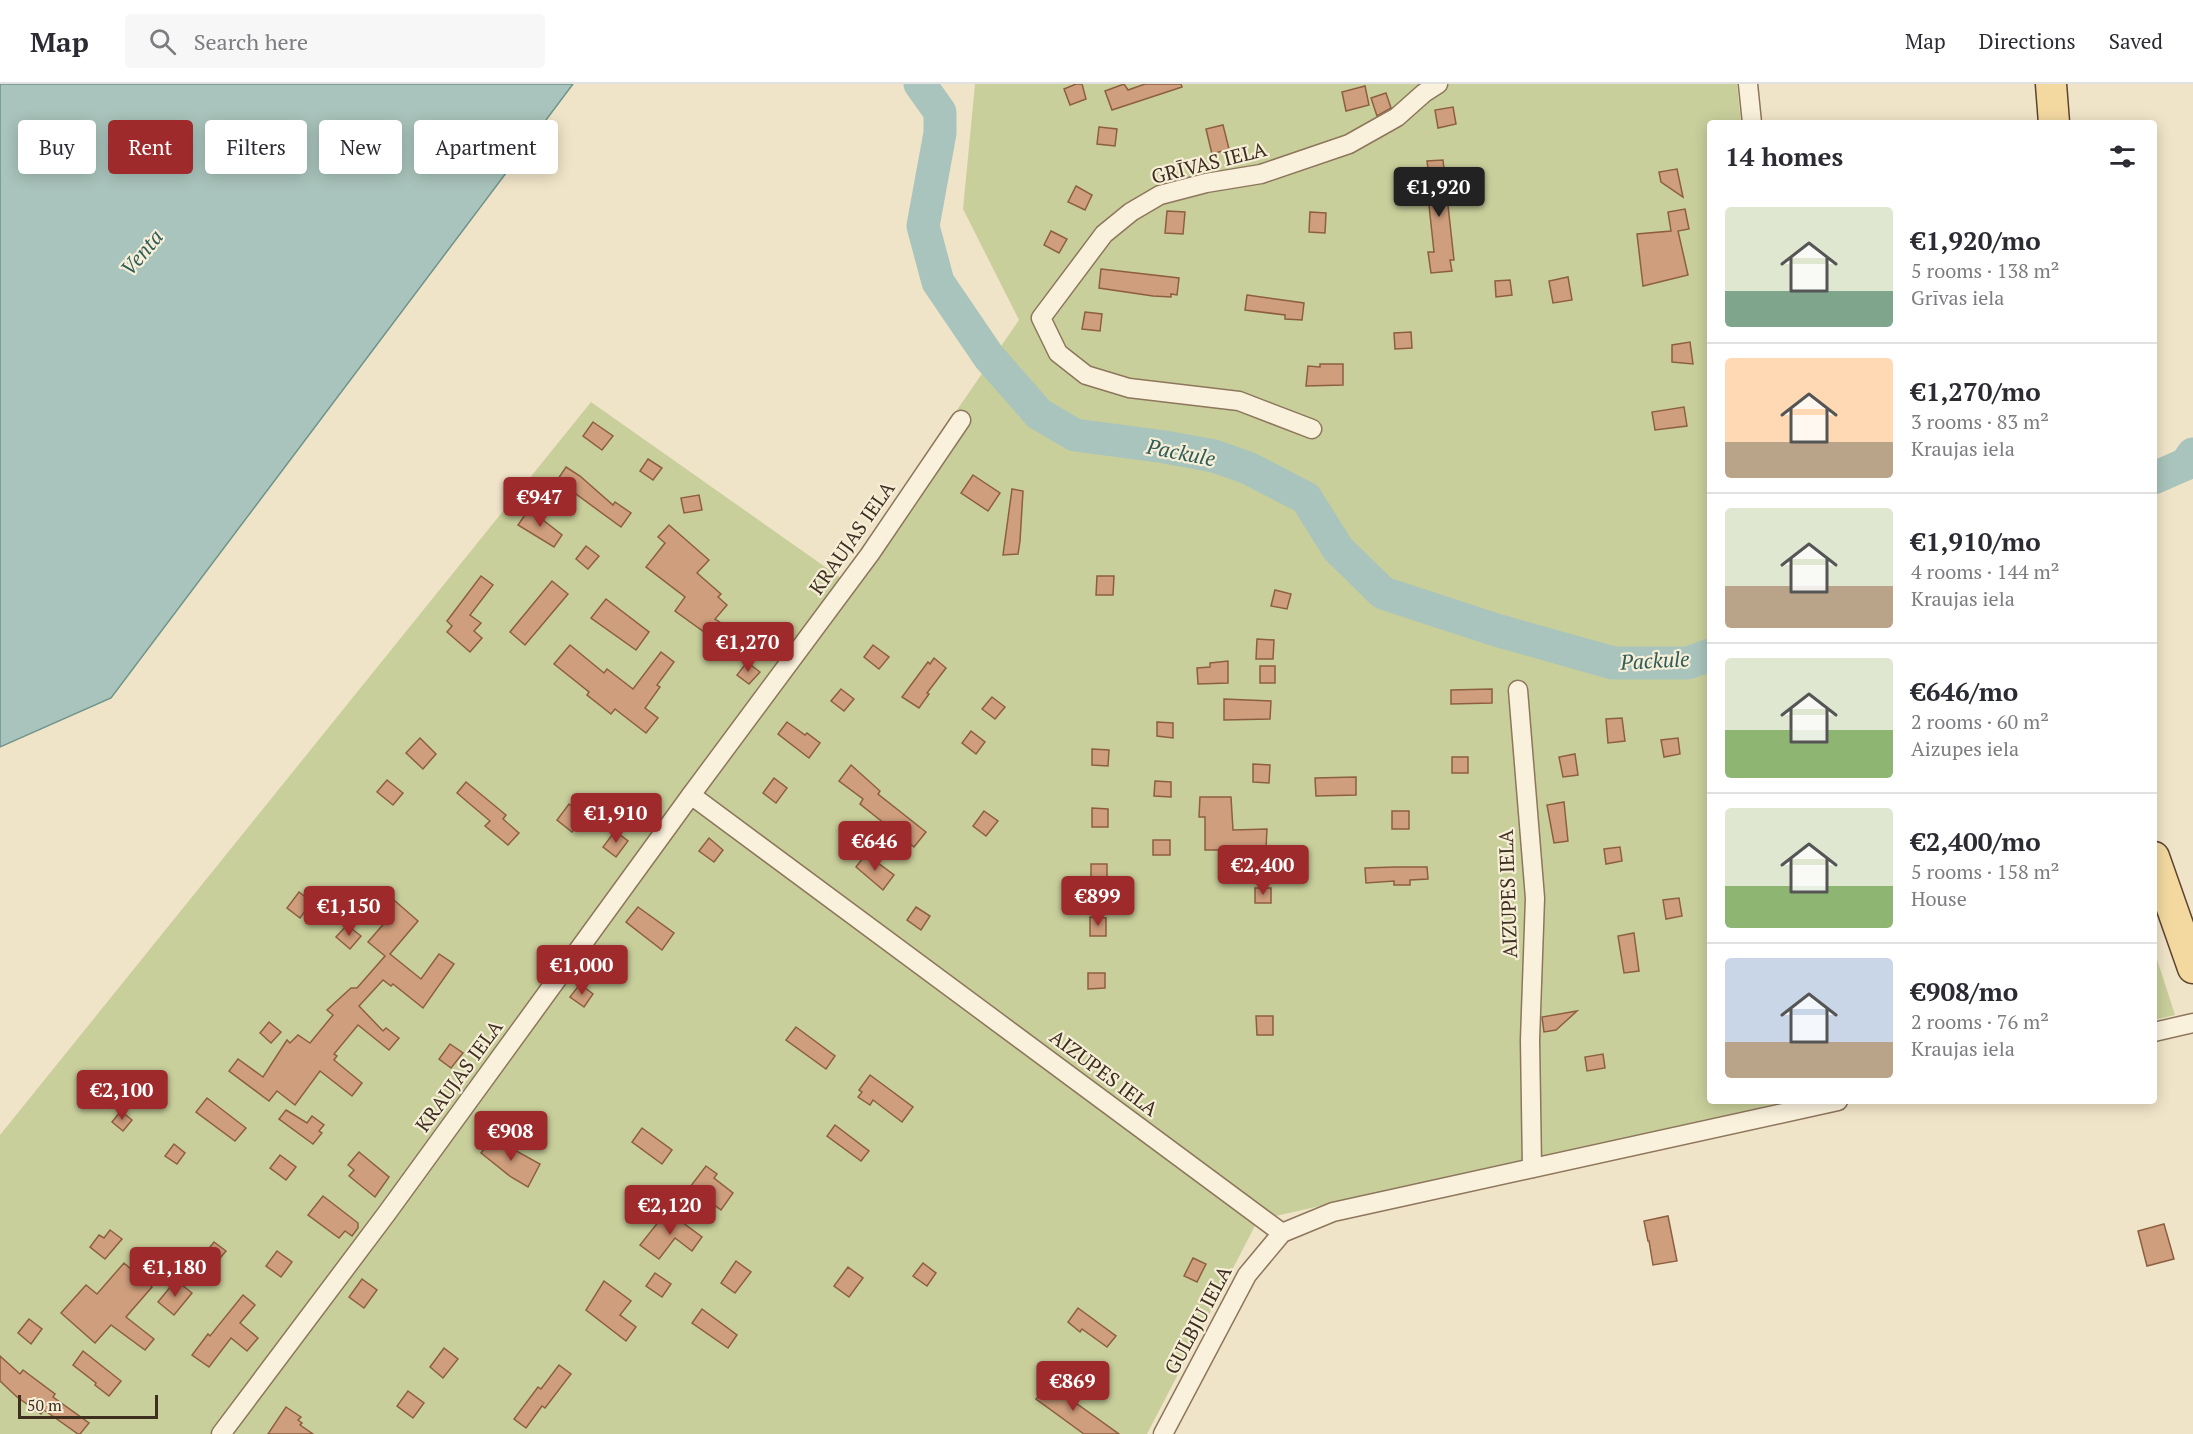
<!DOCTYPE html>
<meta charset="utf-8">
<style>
body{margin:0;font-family:"PT Serif",serif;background:#f7f7f7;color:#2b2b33;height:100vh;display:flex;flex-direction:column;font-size:22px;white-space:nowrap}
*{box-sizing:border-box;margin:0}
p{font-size:20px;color:#7c7c81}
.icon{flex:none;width:33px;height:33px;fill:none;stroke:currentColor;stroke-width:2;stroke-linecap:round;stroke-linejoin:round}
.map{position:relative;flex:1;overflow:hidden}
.drawer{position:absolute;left:1707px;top:36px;width:450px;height:984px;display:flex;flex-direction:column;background:#fff;border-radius:6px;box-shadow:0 3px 15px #0003}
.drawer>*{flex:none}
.banner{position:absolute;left:18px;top:36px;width:570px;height:54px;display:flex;gap:12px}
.scale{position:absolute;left:18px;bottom:15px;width:140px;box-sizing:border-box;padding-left:6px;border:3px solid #3d2e20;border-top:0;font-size:16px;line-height:21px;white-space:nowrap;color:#3d2e20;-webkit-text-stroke:4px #f7eed8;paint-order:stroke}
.price{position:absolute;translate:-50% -51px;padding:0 14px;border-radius:6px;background:#9e2a2b;color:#fff;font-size:20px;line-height:39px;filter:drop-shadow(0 2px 3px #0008)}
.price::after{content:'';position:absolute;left:50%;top:36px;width:18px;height:14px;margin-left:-9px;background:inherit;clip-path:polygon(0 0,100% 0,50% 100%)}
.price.selected{background:#222;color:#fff}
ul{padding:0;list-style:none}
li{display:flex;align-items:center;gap:18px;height:150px;padding:0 18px}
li+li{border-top:2px solid #e1e1e2}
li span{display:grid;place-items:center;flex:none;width:168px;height:120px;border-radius:6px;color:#555}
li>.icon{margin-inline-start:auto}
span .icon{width:72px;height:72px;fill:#fffc;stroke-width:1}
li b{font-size:26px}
h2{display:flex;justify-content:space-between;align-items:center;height:72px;padding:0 18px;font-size:26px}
.pill{padding:0 21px;border-radius:6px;background:#fff;box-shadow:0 3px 15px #0003;font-size:21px;line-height:54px}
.pill.selected{background:#9e2a2b;color:#fff}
header{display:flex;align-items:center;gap:36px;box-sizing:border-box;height:84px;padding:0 30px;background:#fff;border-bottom:2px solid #e1e1e2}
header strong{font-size:28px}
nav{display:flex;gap:33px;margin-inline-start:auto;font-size:21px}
.search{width:420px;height:54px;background:#f7f7f7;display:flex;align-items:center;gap:15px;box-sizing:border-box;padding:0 21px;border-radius:6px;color:#7c7c81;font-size:22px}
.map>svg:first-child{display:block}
</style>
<header>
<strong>Map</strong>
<div class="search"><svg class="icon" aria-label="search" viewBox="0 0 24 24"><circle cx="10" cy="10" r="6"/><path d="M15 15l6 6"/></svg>Search here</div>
<nav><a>Map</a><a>Directions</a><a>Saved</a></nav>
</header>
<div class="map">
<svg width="2193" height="1350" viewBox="0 0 2193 1350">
<rect width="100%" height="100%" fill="#f0e4c8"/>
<g fill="#c9cf9b">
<polygon points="975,0 1737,0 1741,39 1710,39 1710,1017 1790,1017 1258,1136 1147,1350 0,1350 0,1051 591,318 841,494 1019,236 963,125"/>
<polygon points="2154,866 2175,931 2154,936"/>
</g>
<polygon fill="#a9c4bc" stroke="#6f938a" stroke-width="1.5" points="0,0 573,0 111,614 0,663"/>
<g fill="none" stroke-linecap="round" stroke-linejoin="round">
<g stroke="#a9c4bc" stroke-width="33">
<polyline points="920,0 940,28 940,49 923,142 938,198 989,273 1039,330 1075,351 1165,363 1214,372 1248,384 1306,414 1338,465 1383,509 1496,546 1613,579 1688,579 1710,571"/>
<polyline points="2154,394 2186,380 2193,370"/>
</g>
</g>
<g fill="#cf9f7d" stroke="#8d5f41" stroke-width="1.5">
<polygon points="1076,0 1082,0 1086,15 1070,21 1064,5"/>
<polygon points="1124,0 1128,6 1145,0 1181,0 1182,3 1112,26 1105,7"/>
<polygon points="1365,2 1369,21 1346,27 1342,8"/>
<polygon points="1386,9 1391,24 1377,32 1371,14"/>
<polygon points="1453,23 1456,40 1438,44 1435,26"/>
<polygon points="1223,41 1229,65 1212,70 1206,45"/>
<polygon points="1099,43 1117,45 1115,62 1097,60"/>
<polygon points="1443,76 1454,176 1450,176 1452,187 1431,189 1428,168 1434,168 1425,84 1428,84 1427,77"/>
<polygon points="1677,85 1683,113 1661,98 1659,88"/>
<polygon points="1076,102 1092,111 1085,126 1068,118"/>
<polygon points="1685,125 1689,145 1678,147 1688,191 1643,202 1637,150 1671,147 1668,128"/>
<polygon points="1167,127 1185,128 1183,150 1165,149"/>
<polygon points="1310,128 1326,129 1325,149 1309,148"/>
<polygon points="1051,147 1067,155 1059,169 1044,161"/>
<polygon points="1101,185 1179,194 1177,211 1171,210 1171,213 1153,212 1099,204"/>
<polygon points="1568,193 1572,216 1553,219 1549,197"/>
<polygon points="1510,196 1512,211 1496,213 1495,197"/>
<polygon points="1247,211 1304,219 1302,236 1285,235 1285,231 1245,226"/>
<polygon points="1085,228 1102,230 1100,247 1082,245"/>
<polygon points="1411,248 1412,264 1395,265 1394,249"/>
<polygon points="1690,258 1693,280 1672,278 1672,261"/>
<polygon points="1320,280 1343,280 1343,301 1306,302 1308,282 1320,283"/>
<polygon points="1684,323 1687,342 1655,346 1652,328"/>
<polygon points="593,338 613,352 602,366 583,352"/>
<polygon points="648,375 662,384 653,396 640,387"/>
<polygon points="566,383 580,392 613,421 615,418 631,429 621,443 569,405 556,398"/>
<polygon points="973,391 1000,409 988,427 961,409"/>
<polygon points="1012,405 1023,407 1020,457 1018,470 1003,471"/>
<polygon points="699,411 702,426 684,429 681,414"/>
<polygon points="529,425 562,451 554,463 518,441"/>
<polygon points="669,441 709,476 697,489 721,510 718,513 727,521 715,535 721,539 711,553 675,527 685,513 646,483 665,459 658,453"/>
<polygon points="586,462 599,472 588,485 576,475"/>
<polygon points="481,492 493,501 470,531 481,539 474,547 482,554 470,568 447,548 452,542 447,537"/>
<polygon points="1097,492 1114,492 1113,511 1096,511"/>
<polygon points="552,497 568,510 525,561 510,548"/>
<polygon points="1275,506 1291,510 1287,525 1271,522"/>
<polygon points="606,515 649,548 636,566 591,534"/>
<polygon points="1257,555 1274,556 1273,575 1256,575"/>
<polygon points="570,561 604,589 607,585 633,605 661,568 674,578 657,601 660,603 645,624 658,634 646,649 615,625 611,630 587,611 589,608 554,580"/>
<polygon points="873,561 889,573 879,585 864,573"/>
<polygon points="934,574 946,584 927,609 929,610 919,624 902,613 928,578 930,580"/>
<polygon points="1228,577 1228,599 1198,600 1197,584 1210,583 1210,579"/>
<polygon points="747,578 760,588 749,600 737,591"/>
<rect x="1260" y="582" width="15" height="17"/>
<polygon points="841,605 854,615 844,627 831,617"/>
<polygon points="1492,605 1492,619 1451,620 1451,606"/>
<polygon points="992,613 1005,623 995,635 982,625"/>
<polygon points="1224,615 1271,617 1270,635 1224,636"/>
<polygon points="1622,634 1625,657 1608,659 1606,635"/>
<polygon points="787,638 805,651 807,649 820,659 809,674 778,650"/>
<polygon points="1157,638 1173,639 1173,654 1157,652"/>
<polygon points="971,647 985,658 976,670 962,659"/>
<polygon points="420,654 436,670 423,685 406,669"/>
<polygon points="1678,654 1680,670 1664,673 1661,656"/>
<polygon points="1092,665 1109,666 1108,682 1092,681"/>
<polygon points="1575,670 1578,691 1563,693 1559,673"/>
<rect x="1452" y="673" width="16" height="16"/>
<polygon points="1253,680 1270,681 1269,699 1253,698"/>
<polygon points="851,681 880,707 878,710 926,748 914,763 860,720 863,715 839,697"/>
<polygon points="1356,693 1356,711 1316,712 1315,694"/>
<polygon points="774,694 787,704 776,719 763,709"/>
<polygon points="387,696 403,709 393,721 377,708"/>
<polygon points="1155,697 1171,698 1171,713 1154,712"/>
<polygon points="466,698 506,731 503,735 519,749 508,761 485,742 490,737 457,709"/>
<polygon points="1200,713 1231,713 1233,746 1267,745 1266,764 1230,763 1230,766 1205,766 1205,733 1199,733"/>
<polygon points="1564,718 1568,757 1554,759 1547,721"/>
<polygon points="569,720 585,733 572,748 557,736"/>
<polygon points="1092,724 1108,725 1108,743 1092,743"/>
<polygon points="984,727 998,737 986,752 973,742"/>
<rect x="1392" y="727" width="17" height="18"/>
<polygon points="615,747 628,757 616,773 603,763"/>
<polygon points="709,754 723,766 714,778 699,767"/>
<rect x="1153" y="756" width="17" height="15"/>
<polygon points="1620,763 1622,777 1606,780 1604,765"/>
<polygon points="866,770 894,791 883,806 856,783"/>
<rect x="1091" y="780" width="16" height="19"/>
<polygon points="1395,783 1427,783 1428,795 1410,796 1410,801 1394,801 1394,797 1366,799 1365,784"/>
<polygon points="379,803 418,837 390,870 421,895 439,870 454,880 423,924 393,900 391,902 383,896 359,922 383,947 386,944 399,954 389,966 358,941 334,970 337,972 334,976 362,999 352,1012 320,987 295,1021 277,1007 269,1017 229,987 238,975 263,993 287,956 290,959 298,951 310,959 333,931 327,926 351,904 357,904 385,872 368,858 387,836 367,818"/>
<rect x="1255" y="804" width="16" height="15"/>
<polygon points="299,808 312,818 300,834 287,824"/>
<polygon points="1679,814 1682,832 1666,835 1663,816"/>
<polygon points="638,823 674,849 662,866 626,838"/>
<polygon points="916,823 930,832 921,846 907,836"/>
<polygon points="1090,833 1106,834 1106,852 1090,852"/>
<polygon points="347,841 361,852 350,865 336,853"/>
<polygon points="1634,849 1639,887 1624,889 1618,852"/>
<polygon points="1088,889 1105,889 1105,904 1088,905"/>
<polygon points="580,900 593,910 584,923 570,913"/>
<polygon points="1577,927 1556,946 1544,948 1542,933"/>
<polygon points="1256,932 1273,932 1273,951 1257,951"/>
<polygon points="269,938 281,948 271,959 260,949"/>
<polygon points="796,943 835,972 826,985 786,956"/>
<polygon points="450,960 463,969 451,984 439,975"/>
<polygon points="1603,970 1605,984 1587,987 1585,973"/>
<polygon points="870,991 913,1023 902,1038 873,1016 870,1021 858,1013 862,1008 859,1006"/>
<polygon points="207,1014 246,1044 235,1057 196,1028"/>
<polygon points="286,1026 307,1039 312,1032 324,1041 319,1047 322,1049 313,1060 279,1035"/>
<polygon points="121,1027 132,1036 123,1047 112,1038"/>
<polygon points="835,1041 869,1067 861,1077 827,1052"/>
<polygon points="642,1044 672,1066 662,1080 632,1058"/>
<polygon points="493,1054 540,1080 528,1103 511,1093 481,1069"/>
<polygon points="174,1060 185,1069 177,1080 165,1072"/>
<polygon points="359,1068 389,1093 375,1113 349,1092 354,1086 348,1081"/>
<polygon points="280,1071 296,1083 286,1096 270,1084"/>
<polygon points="706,1082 717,1090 714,1094 733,1109 721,1126 690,1103"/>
<polygon points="323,1112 358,1139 358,1144 352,1152 345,1147 339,1154 308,1131"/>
<polygon points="667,1127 702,1153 692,1167 675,1154 659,1175 640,1161"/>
<polygon points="1668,1132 1677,1177 1653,1181 1649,1157 1648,1157 1644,1137"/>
<polygon points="2164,1140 2174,1175 2147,1182 2138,1147"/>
<polygon points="110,1146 122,1155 105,1175 90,1163 99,1151 104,1154"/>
<polygon points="214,1158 226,1167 214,1181 203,1172"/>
<polygon points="277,1167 292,1178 281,1193 266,1182"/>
<polygon points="1193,1174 1206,1180 1197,1198 1184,1192"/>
<polygon points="736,1177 751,1188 735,1209 721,1199"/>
<polygon points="124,1179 152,1203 126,1233 154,1255 145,1266 111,1241 95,1259 61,1229 86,1201 97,1210"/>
<polygon points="923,1179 936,1189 927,1202 913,1192"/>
<polygon points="848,1183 863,1194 849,1213 834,1202"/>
<polygon points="655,1189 671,1200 662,1213 646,1202"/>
<polygon points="362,1195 377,1206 364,1224 349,1213"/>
<polygon points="176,1196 192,1209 174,1231 158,1218"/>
<polygon points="604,1197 631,1217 620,1231 636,1243 626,1257 586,1226"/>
<polygon points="243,1211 255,1221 240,1239 258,1254 247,1267 231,1254 209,1283 192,1271 208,1250 210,1252"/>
<polygon points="1078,1224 1116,1252 1107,1263 1082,1245 1080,1248 1068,1238"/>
<polygon points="702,1225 737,1251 728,1264 692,1239"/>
<polygon points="29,1235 42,1245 31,1260 18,1249"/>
<polygon points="444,1264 458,1275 443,1294 430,1283"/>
<polygon points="83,1267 121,1297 109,1312 95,1301 96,1299 73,1281"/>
<polygon points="0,1272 20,1290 23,1286 55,1310 53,1313 89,1339 80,1350 78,1350 44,1326 41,1330 17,1313 0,1297"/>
<polygon points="559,1281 571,1290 545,1324 542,1322 526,1344 514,1335 538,1303 541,1305"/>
<polygon points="1048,1299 1119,1350 1084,1350 1036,1315"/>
<polygon points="408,1307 424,1319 413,1334 397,1322"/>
<polygon points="286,1323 301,1333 298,1336 302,1339 300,1341 313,1350 268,1350"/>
</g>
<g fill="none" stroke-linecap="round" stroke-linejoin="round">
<defs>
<g id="minor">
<polyline points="1748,0 1752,39"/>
<polyline points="1312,345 1239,317 1129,304 1086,291 1058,269 1041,234 1104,150 1131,128 1160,111 1206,99 1261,90 1349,60 1397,33 1424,9 1438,0"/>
<polyline points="1518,606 1535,814 1530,956 1532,1084"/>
<polyline points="691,711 1282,1149"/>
<polyline points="2154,948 2193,939"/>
<polyline points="221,1350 387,1129 691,711 870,470 961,336"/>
<polyline points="1163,1350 1247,1191 1282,1149 1333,1128 1838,1017"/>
</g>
<g id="primary">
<polyline points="2051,0 2054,39"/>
<polyline points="2154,773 2193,884"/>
</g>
</defs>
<use href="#minor" stroke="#8d765c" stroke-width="21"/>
<use href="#primary" stroke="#5b4430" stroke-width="33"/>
<use href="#minor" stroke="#faf1dc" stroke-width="18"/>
<use href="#primary" stroke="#f3d9a0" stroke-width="30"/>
</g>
<g text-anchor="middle" stroke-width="4.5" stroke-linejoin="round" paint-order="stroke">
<g font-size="20" fill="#3d2e20" stroke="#f7eed8">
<text transform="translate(1209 79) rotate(-14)" y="7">GRĪVAS IELA</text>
<text transform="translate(852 454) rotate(-55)" y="7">KRAUJAS IELA</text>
<text transform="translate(1508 810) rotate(-92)" y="7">AIZUPES IELA</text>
<text transform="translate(1104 989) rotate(37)" y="7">AIZUPES IELA</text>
<text transform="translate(459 992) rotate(-54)" y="7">KRAUJAS IELA</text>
<text transform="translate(1198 1236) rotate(-62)" y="7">GULBJU IELA</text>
</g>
<g font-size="21" font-style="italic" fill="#2f5d5a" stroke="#f7eed8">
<text transform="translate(142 169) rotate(-50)" y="7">Venta</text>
<text transform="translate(1181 369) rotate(11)" y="7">Packule</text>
<text transform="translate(1655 577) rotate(-3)" y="7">Packule</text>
</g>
</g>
</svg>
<div class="scale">50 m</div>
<b class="price selected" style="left:1439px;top:134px">€1,920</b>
<b class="price" style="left:540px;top:444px">€947</b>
<b class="price" style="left:748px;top:589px">€1,270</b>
<b class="price" style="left:616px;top:760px">€1,910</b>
<b class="price" style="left:875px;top:788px">€646</b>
<b class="price" style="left:1263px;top:812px">€2,400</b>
<b class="price" style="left:1098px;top:843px">€899</b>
<b class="price" style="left:349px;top:853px">€1,150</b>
<b class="price" style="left:582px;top:912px">€1,000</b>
<b class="price" style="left:122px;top:1037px">€2,100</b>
<b class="price" style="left:511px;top:1078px">€908</b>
<b class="price" style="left:670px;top:1152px">€2,120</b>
<b class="price" style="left:175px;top:1214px">€1,180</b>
<b class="price" style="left:1073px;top:1328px">€869</b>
<div class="banner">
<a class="pill">Buy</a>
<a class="pill selected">Rent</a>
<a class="pill">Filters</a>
<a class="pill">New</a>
<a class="pill">Apartment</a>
</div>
<section class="drawer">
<h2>14 homes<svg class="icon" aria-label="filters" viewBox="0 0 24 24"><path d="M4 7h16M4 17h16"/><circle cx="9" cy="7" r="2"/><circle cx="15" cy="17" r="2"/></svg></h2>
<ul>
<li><span style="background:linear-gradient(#dfe7d0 70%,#7fa58c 0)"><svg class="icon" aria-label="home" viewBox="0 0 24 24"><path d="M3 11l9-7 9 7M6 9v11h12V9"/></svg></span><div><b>€1,920/mo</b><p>5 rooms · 138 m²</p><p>Grīvas iela</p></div></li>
<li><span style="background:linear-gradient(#ffd9b3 70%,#b9a48a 0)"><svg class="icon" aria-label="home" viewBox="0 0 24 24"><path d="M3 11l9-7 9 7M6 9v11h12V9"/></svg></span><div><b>€1,270/mo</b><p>3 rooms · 83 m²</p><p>Kraujas iela</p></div></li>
<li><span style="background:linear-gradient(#dfe7d0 65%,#b9a48a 0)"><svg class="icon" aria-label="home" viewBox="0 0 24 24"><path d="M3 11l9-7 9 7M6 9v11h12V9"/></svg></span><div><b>€1,910/mo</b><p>4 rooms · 144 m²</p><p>Kraujas iela</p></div></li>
<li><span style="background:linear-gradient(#dfe7d0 60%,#8fb573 0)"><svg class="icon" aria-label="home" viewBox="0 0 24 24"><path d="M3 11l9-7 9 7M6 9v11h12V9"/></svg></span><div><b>€646/mo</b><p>2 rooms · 60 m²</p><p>Aizupes iela</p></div></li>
<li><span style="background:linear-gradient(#dfe7d0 65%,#8fb573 0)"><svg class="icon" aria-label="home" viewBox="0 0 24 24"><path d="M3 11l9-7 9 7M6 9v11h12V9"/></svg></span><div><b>€2,400/mo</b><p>5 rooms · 158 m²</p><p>House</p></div></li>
<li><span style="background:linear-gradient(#c9d6e8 70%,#b9a48a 0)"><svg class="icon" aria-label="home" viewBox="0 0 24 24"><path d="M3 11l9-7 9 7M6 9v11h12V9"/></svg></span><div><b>€908/mo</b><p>2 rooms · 76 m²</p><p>Kraujas iela</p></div></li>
</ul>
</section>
</div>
